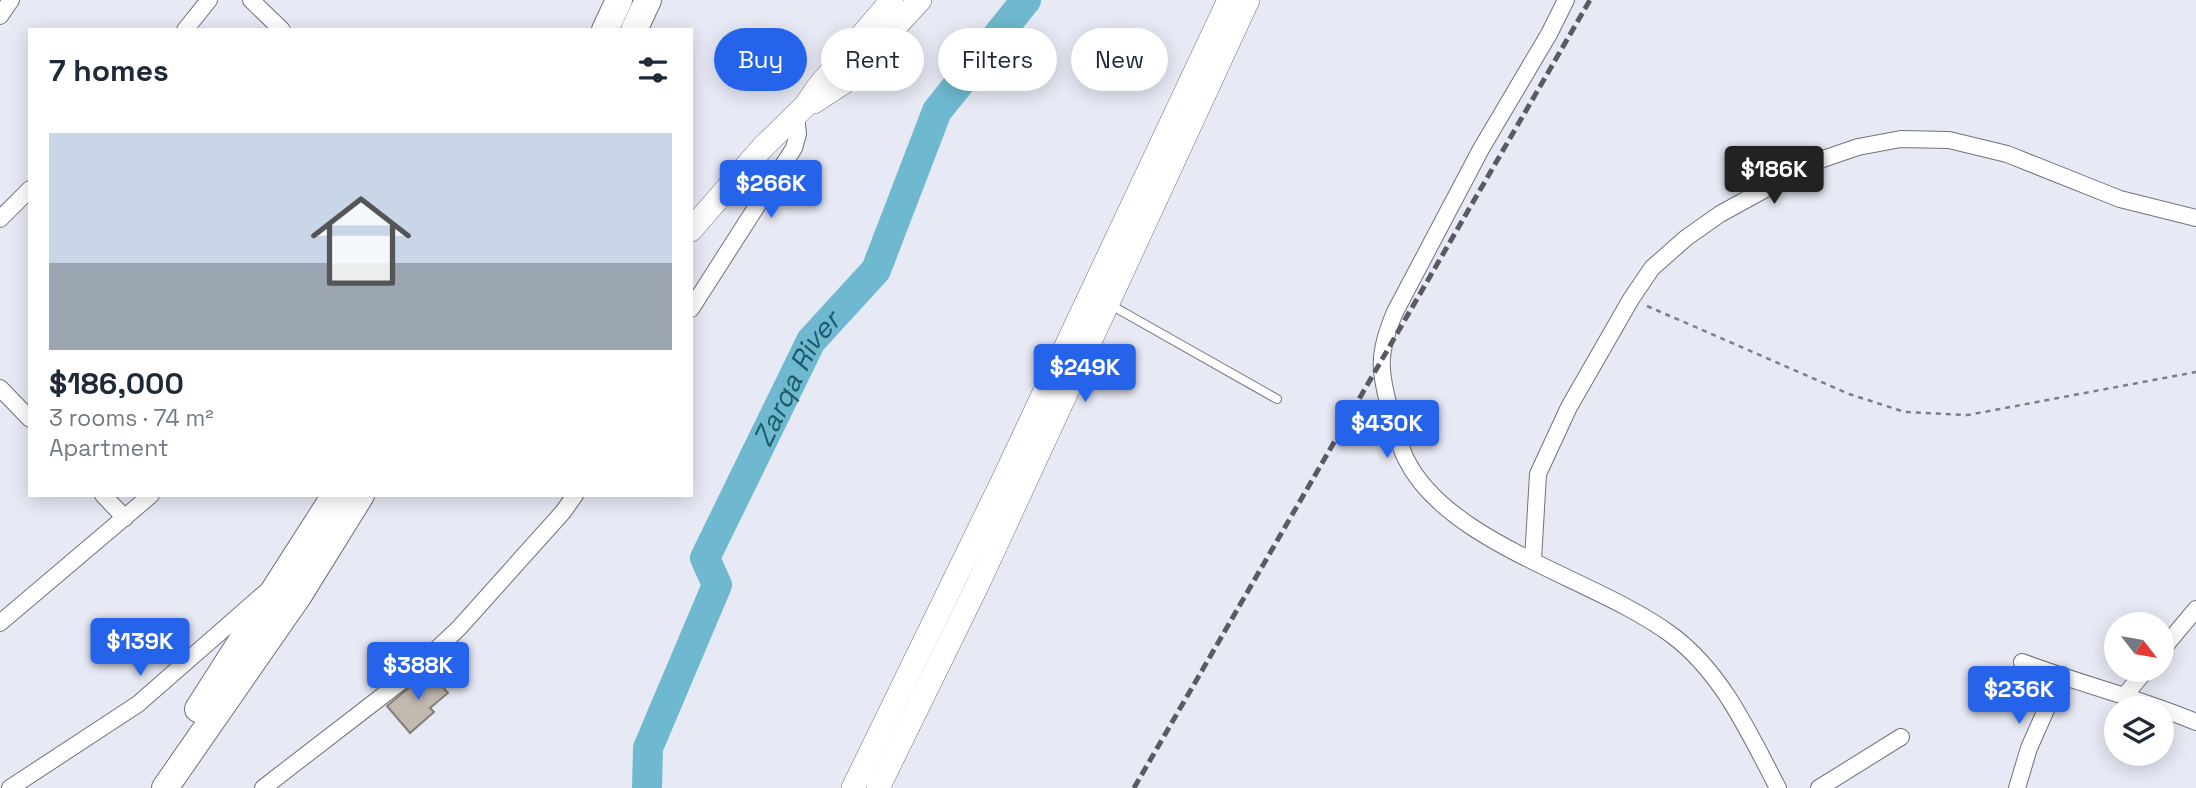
<!DOCTYPE html>
<meta charset="utf-8">
<style>
body{margin:0;font-family:"Space Grotesk",sans-serif;background:#f6f6f7;color:#1f2937;height:100vh;display:flex;flex-direction:column;font-size:26px;white-space:nowrap}
*{box-sizing:border-box;margin:0}
p{font-size:23px;color:#747a83}
.icon{flex:none;width:38px;height:38px;fill:none;stroke:currentColor;stroke-width:2;stroke-linecap:round;stroke-linejoin:round}
.map{position:relative;flex:1;overflow:hidden}
.side{position:absolute;left:28px;top:28px;width:665px;height:469px;display:flex;flex-direction:column;background:#fff;border-radius:0px;box-shadow:0 4px 18px #0003}
.side>*{flex:none}
.top-card{position:absolute;left:714px;top:28px;width:665px;height:63px;display:flex;gap:14px}
.needle{width:46px;rotate:121deg}
.controls{position:absolute;left:2104px;top:612px;display:grid;gap:14px}
.controls a{display:grid;place-items:center;width:70px;height:70px;border-radius:50%;background:#fff;box-shadow:0 4px 18px #0003;font-size:35px}
.price{position:absolute;translate:-50% -60px;padding:0 16px;border-radius:7px;background:#2563eb;color:#fff;font-size:23px;line-height:46px;filter:drop-shadow(0 2px 4px #0008)}
.price::after{content:'';position:absolute;left:50%;top:42px;width:21px;height:16px;margin-left:-10px;background:inherit;clip-path:polygon(0 0,100% 0,50% 100%)}
.price.current{background:#222;color:#fff}
ul{padding:0;list-style:none}
li{display:grid;align-content:center;gap:14px;height:371px;padding:0 21px}
li+li{border-top:2px solid #e0e1e3}
li span{display:grid;place-items:center;height:217px;border-radius:0px;color:#555}
li>.icon{margin-inline-start:auto}
span .icon{width:126px;height:126px;fill:#fffc;stroke-width:1}
li b{font-size:30px}
h2{display:flex;justify-content:space-between;align-items:center;height:84px;padding:0 21px;font-size:30px}
.chip{padding:0 24px;border-radius:32px;background:#fff;box-shadow:0 4px 18px #0003;font-size:24px;line-height:63px}
.chip.current{background:#2563eb;color:#fff}
.map>svg:first-child{display:block}
</style>
<div class="map">
<svg width="2196" height="788" viewBox="0 0 2196 788">
<rect width="100%" height="100%" fill="#e7eaf5"/>
<g fill="none" stroke-linecap="round" stroke-linejoin="round">
<path stroke="#6eb9cf" stroke-width="30" id="s1" d="M647 788 648 748 717 585 705 558 811 341 876 270 937 111 1026 0"/>
</g>
<polygon fill="#c2bab1" stroke="#867f76" stroke-width="2" points="429,671 448,693 430,708 434,712 410,733 387,706"/>
<g fill="none" stroke-linecap="round" stroke-linejoin="round">
<defs>
<polyline id="lane" points="1109,304 1277,399"/>
<g id="street">
<polyline points="251,0 282,30"/>
<path d="M1566 0 1549 34 1481 149 1395 312C1377 354 1379 371 1391 414 1395 429 1399 445 1406 459 1448 545 1598 579 1673 636 1723 674 1749 733 1778 788"/>
<polyline points="0,16 11,0"/>
<polyline points="185,30 209,0"/>
<polyline points="0,219 30,189"/>
<polyline points="691,309 794,148 798,134 796,115"/>
<polyline points="0,388 30,419"/>
<polyline points="103,495 125,518"/>
<polyline points="1533,560 1538,474 1569,407 1631,299 1652,268 1686,238 1720,214 1817,161 1858,147 1901,139 1949,140 2007,154 2120,199 2196,218"/>
<polyline points="0,623 151,495"/>
<polyline points="2161,651 2196,609"/>
<path d="M2022 662C2080 684 2139 698 2196 722"/>
<polyline points="2125,695 2146,670"/>
<polyline points="10,788 138,704 266,592"/>
<polyline points="263,788 407,677 459,628 563,512 575,495"/>
<polyline points="1819,788 1901,737"/>
<polyline points="2017,788 2029,748 2061,676"/>
</g>
<g id="secondary">
<polyline points="814,102 843,83 920,0"/>
<polyline points="691,230 763,147 805,106 818,87 892,0"/>
<polyline points="853,788 1004,478 1229,0"/>
<polyline points="878,788 978,584 1248,0"/>
</g>
<g id="primary">
<polyline points="605,30 619,0"/>
<polyline points="634,30 648,0"/>
<polyline points="198,709 335,495"/>
<polyline points="165,788 299,595 361,495"/>
</g>
</defs>
<use href="#lane" stroke="#6f727c" stroke-width="10"/>
<use href="#street" stroke="#6f727c" stroke-width="18"/>
<use href="#secondary" stroke="#6f727c" stroke-width="24"/>
<use href="#primary" stroke="#6f727c" stroke-width="28"/>
<polyline stroke="#7c7e85" stroke-width="2.5" stroke-dasharray="5 5" stroke-linecap="butt" points="1647,306 1849,394 1905,412 1968,415 2196,372"/>
<use href="#lane" stroke="#fff" stroke-width="8"/>
<use href="#street" stroke="#fff" stroke-width="16"/>
<use href="#secondary" stroke="#fff" stroke-width="23"/>
<use href="#primary" stroke="#fff" stroke-width="26"/>
<polyline stroke="#595b61" stroke-width="5" stroke-dasharray="10 5" stroke-linecap="butt" points="1134,788 1590,0"/>
</g>
<g text-anchor="middle" stroke-width="5" stroke-linejoin="round" paint-order="stroke">
<g font-size="28" font-style="italic" fill="#1d5a6b" stroke="#f5f8fe">
<text dy="10" stroke="none"><textPath href="#s1" startOffset="448">Zarqa River</textPath></text>
</g>
</g>
</svg>
<div class="controls">
<a><svg class="needle" viewBox="-14 -14 28 28"><path d="M0-13l5 13h-10z" fill="#e53935"/><path d="M0 13l5-13h-10z" fill="#747a83"/></svg></a>
<a><svg class="icon" aria-label="layers" viewBox="0 0 24 24"><path d="M12 4l9 5-9 5-9-5zM3 14l9 5 9-5"/></svg></a>
</div>
<b class="price current" style="left:1774px;top:206px">$186K</b>
<b class="price" style="left:771px;top:220px">$266K</b>
<b class="price" style="left:1085px;top:404px">$249K</b>
<b class="price" style="left:1387px;top:460px">$430K</b>
<b class="price" style="left:140px;top:678px">$139K</b>
<b class="price" style="left:418px;top:702px">$388K</b>
<b class="price" style="left:2019px;top:726px">$236K</b>
<div class="top-card">
<a class="chip current">Buy</a>
<a class="chip">Rent</a>
<a class="chip">Filters</a>
<a class="chip">New</a>
</div>
<section class="side">
<h2>7 homes<svg class="icon" aria-label="filters" viewBox="0 0 24 24"><path d="M4 7h16M4 17h16"/><circle cx="9" cy="7" r="2"/><circle cx="15" cy="17" r="2"/></svg></h2>
<ul>
<li><span style="background:linear-gradient(#c9d6e8 60%,#9aa5b1 0)"><svg class="icon" aria-label="home" viewBox="0 0 24 24"><path d="M3 11l9-7 9 7M6 9v11h12V9"/></svg></span><div><b>$186,000</b><p>3 rooms · 74 m²</p><p>Apartment</p></div></li>
</ul>
</section>
</div>
